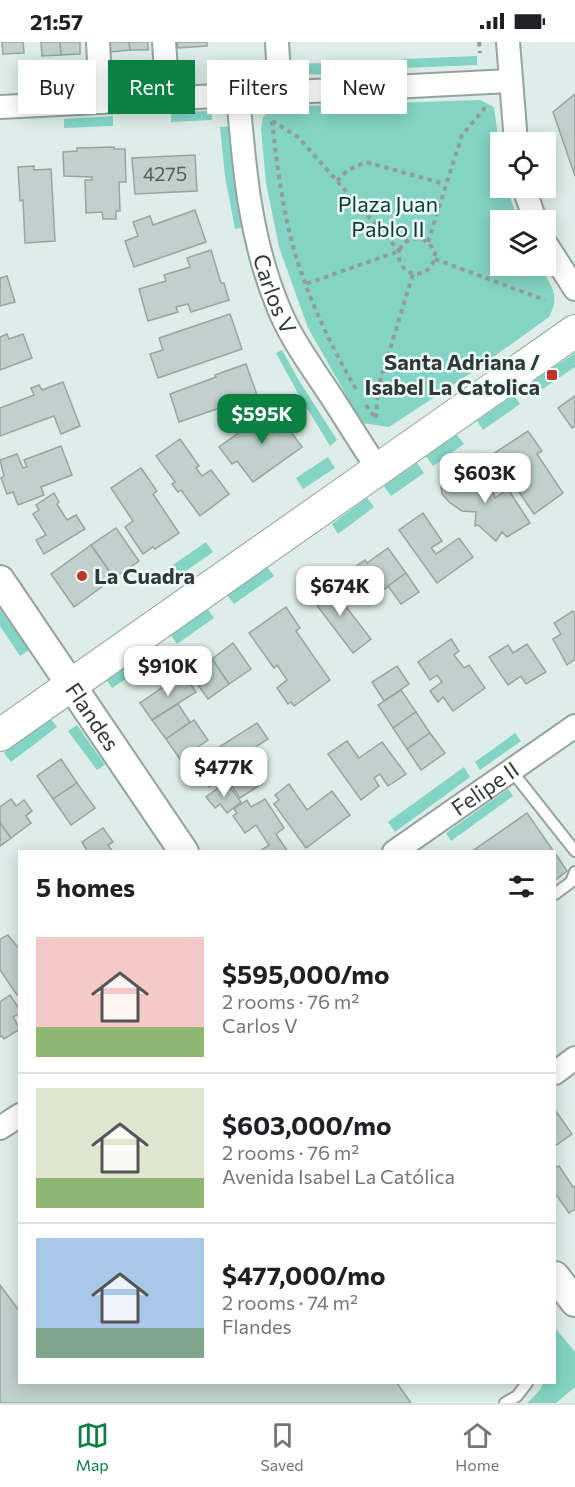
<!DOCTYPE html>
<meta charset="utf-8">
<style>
body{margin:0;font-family:Commissioner,sans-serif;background:#f2f2f2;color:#202124;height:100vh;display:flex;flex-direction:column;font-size:22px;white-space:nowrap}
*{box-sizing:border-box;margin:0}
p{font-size:20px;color:#757577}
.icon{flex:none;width:33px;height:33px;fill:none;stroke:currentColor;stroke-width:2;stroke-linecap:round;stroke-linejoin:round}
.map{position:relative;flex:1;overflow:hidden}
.details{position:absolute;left:18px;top:808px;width:538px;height:534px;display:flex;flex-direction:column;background:#fff;border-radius:0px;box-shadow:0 3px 15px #0003}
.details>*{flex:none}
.banner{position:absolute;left:18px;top:18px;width:540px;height:54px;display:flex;gap:12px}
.fabs{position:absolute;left:490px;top:90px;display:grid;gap:12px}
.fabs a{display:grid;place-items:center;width:66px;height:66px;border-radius:0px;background:#fff;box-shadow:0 3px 15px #0003;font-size:30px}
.price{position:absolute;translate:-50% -51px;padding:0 14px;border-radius:12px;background:#fff;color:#222;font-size:20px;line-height:39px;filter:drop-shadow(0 2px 3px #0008)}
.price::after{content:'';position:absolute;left:50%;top:36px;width:18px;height:14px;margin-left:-9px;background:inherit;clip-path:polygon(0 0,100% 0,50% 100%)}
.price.active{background:#0b8043;color:#fff}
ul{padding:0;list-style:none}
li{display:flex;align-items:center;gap:18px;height:150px;padding:0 18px}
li+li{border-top:2px solid #e0e0e0}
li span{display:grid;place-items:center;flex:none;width:168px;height:120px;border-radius:0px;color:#555}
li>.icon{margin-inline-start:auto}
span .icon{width:72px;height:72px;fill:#fffc;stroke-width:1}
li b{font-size:26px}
h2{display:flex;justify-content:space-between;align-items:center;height:72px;padding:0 18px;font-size:26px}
.pill{padding:0 21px;border-radius:0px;background:#fff;box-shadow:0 3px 15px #0003;font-size:21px;line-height:54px}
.pill.active{background:#0b8043;color:#fff}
.status{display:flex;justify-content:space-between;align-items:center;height:42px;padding:0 30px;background:#fff;direction:ltr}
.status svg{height:16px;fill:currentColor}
.tabs{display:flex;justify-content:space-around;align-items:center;height:84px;border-top:2px solid #e0e0e0;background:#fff;font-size:16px;color:#757577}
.tabs a{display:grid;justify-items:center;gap:3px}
.tabs .active{color:#0b8043}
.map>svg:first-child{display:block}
</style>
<div class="status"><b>21:57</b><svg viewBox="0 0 49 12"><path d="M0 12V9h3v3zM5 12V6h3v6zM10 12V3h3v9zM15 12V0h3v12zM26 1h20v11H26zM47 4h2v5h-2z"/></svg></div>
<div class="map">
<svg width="575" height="1361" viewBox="0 0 575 1361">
<rect width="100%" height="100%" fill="#deede9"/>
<g fill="#83d4c4">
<polygon points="477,14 477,23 404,26 403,17"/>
<polygon points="385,19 385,29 341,30 341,20"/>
<polygon points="326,21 327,32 288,33 287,22"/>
<path d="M480 58 494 65 501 116V146H507L518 178H501V224H539C551 243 561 252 549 275L474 329 389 385 362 381 308 286 279 205 266 141 261 87 263 75 275 65Z"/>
<polygon points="212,69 212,78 171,80 171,70"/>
<polygon points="113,74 113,84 64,86 64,77"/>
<polygon points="230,84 233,128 244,185 235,187 225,134 220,85"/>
<polygon points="282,308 298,337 337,398 330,404 299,353 276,311"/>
<polygon points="575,311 575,325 538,350 531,340"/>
<polygon points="514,353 520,362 483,388 477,379"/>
<polygon points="457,393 464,402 433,424 426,414"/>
<polygon points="328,415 335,426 303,447 296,436"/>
<polygon points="417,421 424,431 391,454 384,444"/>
<polygon points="367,456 374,465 338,492 332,482"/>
<polygon points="206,500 213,510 177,535 170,525"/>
<polygon points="267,525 274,534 234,562 227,553"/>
<polygon points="207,566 214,576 177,602 170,592"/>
<polygon points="0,567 29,608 20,614 0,584"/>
<polygon points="141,613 145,614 150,621 112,646 106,637"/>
<polygon points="50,676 57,685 11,720 4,711"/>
<polygon points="77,683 105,723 97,728 68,689"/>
<polygon points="515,691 521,699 480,728 475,720"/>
<polygon points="464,725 470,735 395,790 388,780"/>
<polygon points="508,747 513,754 451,799 446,791"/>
<polygon points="555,1286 575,1310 575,1345 556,1361 527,1361 540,1348 543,1341 555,1341"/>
</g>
<g fill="#c1d0cc" stroke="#97a5a1" stroke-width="1.5">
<polygon points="2,0 23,0 24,11 3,12"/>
<polygon points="41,0 60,0 61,13 42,14"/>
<polygon points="60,0 80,0 80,12 61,13"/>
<polygon points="110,0 129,0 130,8 110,10"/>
<polygon points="129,0 148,0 148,8 130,8"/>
<polygon points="177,0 207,0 207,4 178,6"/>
<polygon points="575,52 575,134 553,70"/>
<polygon points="114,105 114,107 125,107 126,140 119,140 120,169 116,169 116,177 103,177 102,170 86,171 85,138 92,138 92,135 64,134 63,110 77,109 77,106"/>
<polygon points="195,113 197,149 135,152 132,116"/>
<polygon points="34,124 34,128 51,127 55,199 25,201 23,158 20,159 18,125"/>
<polygon points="195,168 206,200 134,225 125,199 138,194 133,180 150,174 153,183"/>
<polygon points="211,208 221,241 224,241 229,258 191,270 188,262 176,265 178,270 148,279 139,247 166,239 164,233 190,225 187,216"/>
<polygon points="7,234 15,260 0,264 0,236"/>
<polygon points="230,272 242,307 158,336 150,312 163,308 159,296"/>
<polygon points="7,292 9,297 23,292 32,316 0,328 0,295"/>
<polygon points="246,322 257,353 179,380 170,352 216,335 215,333"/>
<polygon points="63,340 80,384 61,392 54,374 0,394 0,366 34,353 31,346 39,343 42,348"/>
<polygon points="575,354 575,384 572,386 558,366"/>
<polygon points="274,366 302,405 253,440 237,419 232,422 219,405"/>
<polygon points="528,389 542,409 537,412 563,451 534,472 493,412"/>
<polygon points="180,397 199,424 196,426 202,434 211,428 229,452 200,474 181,448 178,450 172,442 175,440 156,414"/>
<polygon points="61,404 72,433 41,445 44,453 18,463 13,450 7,452 1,436 4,434 0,418 17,412 23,426 27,425 24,418"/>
<polygon points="141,426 157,449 153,452 179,491 155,507 153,505 143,512 125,485 133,479 111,446"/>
<polygon points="466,430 486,438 492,446 495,456 508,447 530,481 507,495 502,490 496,499 478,483 475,484 476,470 462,469 449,460 442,452 441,444 445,437 451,432"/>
<polygon points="54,451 59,460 57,462 67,478 76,473 85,487 44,512 36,498 46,493 33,472 39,468 36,463"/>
<polygon points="423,471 442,499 431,506 436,512 459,496 473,515 437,541 399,488"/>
<polygon points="116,486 139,519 114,536 91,503"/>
<polygon points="91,503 114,536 74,565 51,532"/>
<polygon points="388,506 406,531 385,547 380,540 368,549 352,527 365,518 367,521"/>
<polygon points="406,531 419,550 401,562 388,544"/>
<polygon points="327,540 371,597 353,611 309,553"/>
<polygon points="286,565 300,586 296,589 330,638 294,664 291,660 288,662 277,646 287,638 277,623 274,626 249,591"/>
<polygon points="573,569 575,572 575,617 567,623 553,597 561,592 554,581"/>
<polygon points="451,597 459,609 454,613 464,626 469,623 485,646 453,669 443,655 438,660 430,649 442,640 437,633 430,638 418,620"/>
<polygon points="233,601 251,627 229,642 212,617"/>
<polygon points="527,602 546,630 526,642 521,634 508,643 489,615 508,603 513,611"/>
<polygon points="212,617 229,642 208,657 190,632"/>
<polygon points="397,624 409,642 384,659 372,640"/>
<polygon points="183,631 196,650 152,678 140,661"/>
<polygon points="401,648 416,670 393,686 378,663"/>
<polygon points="178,662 190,680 166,697 152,678"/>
<polygon points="416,670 430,691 407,707 393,686"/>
<polygon points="194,678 208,698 180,717 166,697"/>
<polygon points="257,681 268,697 251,708 258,718 251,723 263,741 240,756 225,734 209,745 196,725 215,713 213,709"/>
<polygon points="430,691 445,711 421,728 407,707"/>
<polygon points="347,699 359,716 382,700 406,732 388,744 380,732 374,736 379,744 361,758 328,712"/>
<polygon points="61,717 77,741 53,757 37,734"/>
<polygon points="226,740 241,760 227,771 220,762 215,766 206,755"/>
<polygon points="77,741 95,766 71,783 53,757"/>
<polygon points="289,742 307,768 332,749 350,773 306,806 274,762 279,758 275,753"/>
<polygon points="11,757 16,764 24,758 32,769 26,774 31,781 11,796 0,781 0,765"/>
<polygon points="265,757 284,786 276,792 288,810 261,810 260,809 269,803 256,783 245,791 233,774 237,771 234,767 247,758 251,765"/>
<polygon points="527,771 554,810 471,810"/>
<polygon points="0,781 11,796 0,804"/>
<polygon points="103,786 113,800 108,803 113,810 88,810 82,800"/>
<polygon points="555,811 567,829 555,838"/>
<polygon points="8,893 20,908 20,951 17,953 0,928 0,897"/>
<polygon points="10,953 20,968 20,971 13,975 20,987 4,997 2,994 0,995 0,960"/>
<polygon points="555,1068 572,1092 555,1104"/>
<polygon points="559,1124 573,1145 575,1144 575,1167 569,1171 555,1151 555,1126"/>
<polygon points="0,1243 20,1270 20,1341 397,1341 411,1361 0,1361"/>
</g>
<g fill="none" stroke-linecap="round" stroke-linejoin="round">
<defs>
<g id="service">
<polyline points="511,728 575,809"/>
<polyline points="555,852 571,840 575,830"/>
<polyline points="505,1361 517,1354 527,1341"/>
</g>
<g id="minor">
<polyline points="98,0 101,60"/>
<polyline points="164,0 168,57"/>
<polyline points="277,0 280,50"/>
<polyline points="508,0 516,100"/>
<path id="s1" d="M238 52C244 126 250 198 279 267 290 294 307 318 323 342 342 370 359 399 378 427"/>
<polyline points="0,65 510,39"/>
<polyline points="524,146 535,178"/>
<polyline points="546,202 575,247"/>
<path id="s2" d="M394 810 575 684"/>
<polyline points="555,1031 575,1016"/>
<polyline points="0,1086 20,1073"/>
</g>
<g id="tertiary">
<path id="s3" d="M0 538 184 810"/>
<polyline points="555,1234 575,1260"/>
</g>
<polyline id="secondary" points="0,693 575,289"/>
</defs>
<use href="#service" stroke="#95a39f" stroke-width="14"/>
<use href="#minor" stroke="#95a39f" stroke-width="26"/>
<use href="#tertiary" stroke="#95a39f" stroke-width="32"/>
<use href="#secondary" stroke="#95a39f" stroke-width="34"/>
<g stroke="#929d9a" stroke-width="4" stroke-dasharray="4.5 4.5" stroke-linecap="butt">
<polyline points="479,0 480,11"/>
<path d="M272 79 298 95 399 209C396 238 434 240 435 211 428 193 407 191 399 209L306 242"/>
<path d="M272 79C277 124 283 171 296 215 311 262 332 306 357 349"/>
<polyline points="337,139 348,128 366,120 445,142"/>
<polyline points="428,200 462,93 484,67 483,61"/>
<polyline points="435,217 545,258"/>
<polyline points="366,363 376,377"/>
<polyline points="376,376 378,346 413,232"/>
</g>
<use href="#service" stroke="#fff" stroke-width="10"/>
<use href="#minor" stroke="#fff" stroke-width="22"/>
<use href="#tertiary" stroke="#fff" stroke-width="28"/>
<use href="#secondary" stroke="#fff" stroke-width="32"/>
</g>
<g fill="#c03325" stroke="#ebfaf6" stroke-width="2">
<rect x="546" y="327" width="12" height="12" rx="3"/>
<circle cx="82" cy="534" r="6"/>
</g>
<g text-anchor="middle" stroke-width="5" stroke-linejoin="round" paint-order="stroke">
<g font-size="20" fill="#565e5c">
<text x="165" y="139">4275</text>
</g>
<g font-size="22" fill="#0e3932" stroke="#ebfaf6">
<text x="388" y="170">Plaza Juan<tspan x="388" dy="25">Pablo II</tspan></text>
</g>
<g font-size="22" fill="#323837" stroke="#ebfaf6">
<text dy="8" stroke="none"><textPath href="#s1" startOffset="204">Carlos V</textPath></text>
<text dy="8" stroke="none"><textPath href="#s3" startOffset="165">Flandes</textPath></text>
<text dy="8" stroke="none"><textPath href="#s2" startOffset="111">Felipe II</textPath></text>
</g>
<g font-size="22" font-weight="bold" fill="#323837" stroke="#ebfaf6" text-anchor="end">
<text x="540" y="328">Santa Adriana /<tspan x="540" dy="25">Isabel La Catolica</tspan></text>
<text x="94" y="542" text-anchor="start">La Cuadra</text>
</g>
</g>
</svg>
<div class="fabs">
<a><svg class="icon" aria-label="locate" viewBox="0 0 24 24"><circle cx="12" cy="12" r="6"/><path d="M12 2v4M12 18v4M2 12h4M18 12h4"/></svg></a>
<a><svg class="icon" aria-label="layers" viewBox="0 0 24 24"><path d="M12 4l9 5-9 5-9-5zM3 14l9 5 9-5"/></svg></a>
</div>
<b class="price active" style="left:262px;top:403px">$595K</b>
<b class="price" style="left:485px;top:462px">$603K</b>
<b class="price" style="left:340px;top:575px">$674K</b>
<b class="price" style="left:168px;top:655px">$910K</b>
<b class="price" style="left:224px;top:756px">$477K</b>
<div class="banner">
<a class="pill">Buy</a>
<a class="pill active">Rent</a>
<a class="pill">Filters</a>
<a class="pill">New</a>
</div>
<section class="details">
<h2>5 homes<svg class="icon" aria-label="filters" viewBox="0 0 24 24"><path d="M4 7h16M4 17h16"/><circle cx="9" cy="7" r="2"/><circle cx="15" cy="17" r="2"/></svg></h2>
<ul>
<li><span style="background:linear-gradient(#f6c9c9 75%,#8fb573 0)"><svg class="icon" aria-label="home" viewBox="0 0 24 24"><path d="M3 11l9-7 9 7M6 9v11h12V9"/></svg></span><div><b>$595,000/mo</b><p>2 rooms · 76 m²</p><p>Carlos V</p></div></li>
<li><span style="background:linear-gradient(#dfe7d0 75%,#8fb573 0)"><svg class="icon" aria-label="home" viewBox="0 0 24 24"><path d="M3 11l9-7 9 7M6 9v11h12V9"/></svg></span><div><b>$603,000/mo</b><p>2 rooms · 76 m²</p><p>Avenida Isabel La Católica</p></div></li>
<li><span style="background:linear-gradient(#a9c7e8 75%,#7fa58c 0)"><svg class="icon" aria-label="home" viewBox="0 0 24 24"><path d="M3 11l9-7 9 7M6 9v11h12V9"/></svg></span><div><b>$477,000/mo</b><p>2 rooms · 74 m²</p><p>Flandes</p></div></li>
</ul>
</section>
</div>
<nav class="tabs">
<a class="active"><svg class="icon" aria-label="map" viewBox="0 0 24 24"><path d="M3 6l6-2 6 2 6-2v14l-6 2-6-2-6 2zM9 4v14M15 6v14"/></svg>Map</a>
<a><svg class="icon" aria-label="saved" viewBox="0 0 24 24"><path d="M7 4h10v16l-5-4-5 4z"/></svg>Saved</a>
<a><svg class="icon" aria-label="home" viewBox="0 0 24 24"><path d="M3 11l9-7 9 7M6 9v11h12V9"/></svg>Home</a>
</nav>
